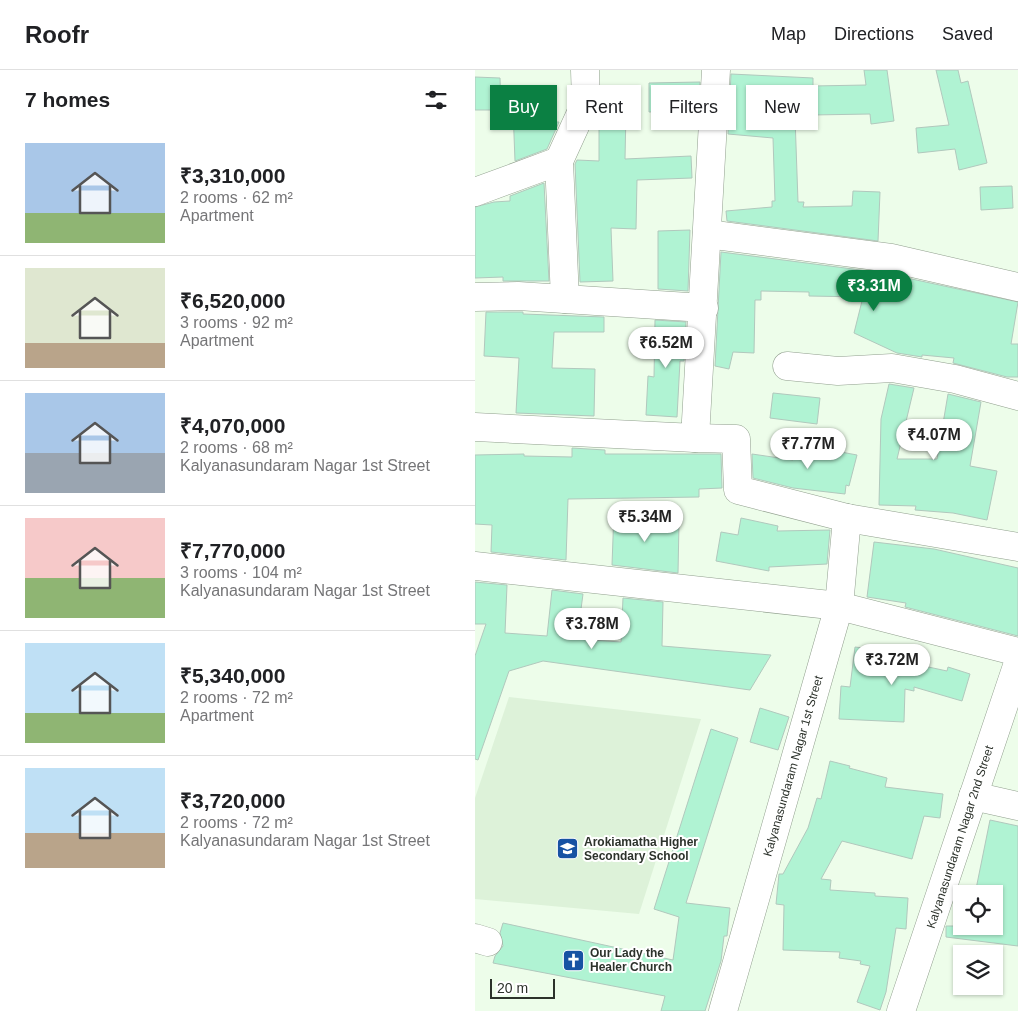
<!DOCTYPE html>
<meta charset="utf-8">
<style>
body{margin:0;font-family:Arial,sans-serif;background:#f6f6f6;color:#202124;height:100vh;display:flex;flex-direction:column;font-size:19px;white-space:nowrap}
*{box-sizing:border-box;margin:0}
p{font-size:16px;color:#757577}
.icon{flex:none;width:28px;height:28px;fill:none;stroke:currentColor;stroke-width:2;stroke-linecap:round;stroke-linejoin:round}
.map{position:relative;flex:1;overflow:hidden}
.panel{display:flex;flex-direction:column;background:#fff;width:475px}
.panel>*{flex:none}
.guide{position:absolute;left:15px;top:15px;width:452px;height:45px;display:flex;gap:10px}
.fabs{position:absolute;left:478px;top:815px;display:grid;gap:10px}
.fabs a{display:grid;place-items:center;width:50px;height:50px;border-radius:0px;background:#fff;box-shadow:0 1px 4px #0004;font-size:25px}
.scale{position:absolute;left:15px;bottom:12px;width:65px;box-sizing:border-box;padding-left:5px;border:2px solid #2c322b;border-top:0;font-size:14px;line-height:18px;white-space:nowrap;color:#2c322b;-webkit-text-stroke:4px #fff;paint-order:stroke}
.price{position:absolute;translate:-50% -42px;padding:0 11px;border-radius:18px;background:#fff;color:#222;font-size:16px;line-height:32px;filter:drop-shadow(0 1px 2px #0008)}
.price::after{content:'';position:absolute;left:50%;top:30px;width:15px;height:11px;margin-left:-8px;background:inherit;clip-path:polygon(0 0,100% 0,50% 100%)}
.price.active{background:#0b8043;color:#fff}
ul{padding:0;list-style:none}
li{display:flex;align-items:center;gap:15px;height:125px;padding:0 25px}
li+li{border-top:1px solid #e0e0e0}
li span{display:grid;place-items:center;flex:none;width:140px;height:100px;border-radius:0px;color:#555}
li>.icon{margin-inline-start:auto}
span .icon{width:60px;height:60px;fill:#fffc;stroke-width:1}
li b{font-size:21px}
h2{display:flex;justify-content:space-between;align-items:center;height:60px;padding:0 25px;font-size:21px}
.chip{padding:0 18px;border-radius:0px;background:#fff;box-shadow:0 1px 4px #0004;font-size:18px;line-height:45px}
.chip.active{background:#0b8043;color:#fff}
header{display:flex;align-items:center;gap:30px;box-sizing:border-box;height:70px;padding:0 25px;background:#fff;border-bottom:1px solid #e0e0e0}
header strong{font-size:24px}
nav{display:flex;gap:28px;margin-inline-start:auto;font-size:18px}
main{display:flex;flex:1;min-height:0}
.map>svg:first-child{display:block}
</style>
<header>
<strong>Roofr</strong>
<nav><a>Map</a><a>Directions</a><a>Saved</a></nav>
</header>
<main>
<section class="panel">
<h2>7 homes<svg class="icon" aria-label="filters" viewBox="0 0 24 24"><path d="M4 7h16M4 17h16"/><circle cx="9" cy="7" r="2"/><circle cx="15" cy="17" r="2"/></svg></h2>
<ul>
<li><span style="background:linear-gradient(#a9c7e8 70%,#8fb573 0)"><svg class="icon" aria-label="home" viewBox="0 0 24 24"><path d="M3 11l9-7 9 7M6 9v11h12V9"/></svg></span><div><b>₹3,310,000</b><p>2 rooms · 62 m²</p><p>Apartment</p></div></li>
<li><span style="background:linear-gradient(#dfe7d0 75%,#b9a48a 0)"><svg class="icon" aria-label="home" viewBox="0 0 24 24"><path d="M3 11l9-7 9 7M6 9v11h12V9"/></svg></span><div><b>₹6,520,000</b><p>3 rooms · 92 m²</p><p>Apartment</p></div></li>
<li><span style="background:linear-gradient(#a9c7e8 60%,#9aa5b1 0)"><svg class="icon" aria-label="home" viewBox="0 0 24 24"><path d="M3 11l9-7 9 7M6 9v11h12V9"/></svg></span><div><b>₹4,070,000</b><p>2 rooms · 68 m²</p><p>Kalyanasundaram Nagar 1st Street</p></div></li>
<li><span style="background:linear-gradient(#f6c9c9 60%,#8fb573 0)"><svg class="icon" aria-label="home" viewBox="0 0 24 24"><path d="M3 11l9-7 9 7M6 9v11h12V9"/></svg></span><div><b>₹7,770,000</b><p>3 rooms · 104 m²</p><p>Kalyanasundaram Nagar 1st Street</p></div></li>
<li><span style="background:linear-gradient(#bfe0f5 70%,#8fb573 0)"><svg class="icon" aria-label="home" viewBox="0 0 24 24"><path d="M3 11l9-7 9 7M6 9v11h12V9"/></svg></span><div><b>₹5,340,000</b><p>2 rooms · 72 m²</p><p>Apartment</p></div></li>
<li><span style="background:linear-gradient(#bfe0f5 65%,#b9a48a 0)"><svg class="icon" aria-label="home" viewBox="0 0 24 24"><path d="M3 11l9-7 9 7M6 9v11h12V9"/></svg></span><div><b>₹3,720,000</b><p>2 rooms · 72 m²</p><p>Kalyanasundaram Nagar 1st Street</p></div></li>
</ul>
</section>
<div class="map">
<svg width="543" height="941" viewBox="0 0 543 941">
<rect width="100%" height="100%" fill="#edfdea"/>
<polygon fill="#ddf2d9" points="34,627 226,649 164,844 0,829 0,728"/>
<g fill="#b0f3d3" stroke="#b1c8bd">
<polygon points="389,0 412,0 419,51 396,54 395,44 337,45 337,48 320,47 323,132 329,132 328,137 377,136 378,121 405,122 403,171 252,151 251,141 297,137 297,131 300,131 298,68 253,64 256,4 338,8 338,16 391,15"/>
<polygon points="461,0 483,0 486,13 493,11 512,93 484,100 480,79 443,83 441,58 474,55"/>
<polygon points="0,7 25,8 26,40 0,40"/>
<polygon points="225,12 223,40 174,42 174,13"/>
<polygon points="38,39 70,40 69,52 84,52 72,79 40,91"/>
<polygon points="124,40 151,41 150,89 216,86 217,108 162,110 161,159 136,158 138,211 105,212 100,94 102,90 124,91"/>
<polygon points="69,113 74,211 28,211 28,207 0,208 0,137 19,132 35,131 35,126"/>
<polygon points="537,116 538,138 506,140 505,117"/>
<polygon points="215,160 213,221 183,219 183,161"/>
<polygon points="246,182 409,203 543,232 536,274 543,274 543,307 532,307 478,293 479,288 447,285 447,287 422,283 379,263 388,227 334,226 334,222 286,221 286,230 280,230 279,283 258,282 254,299 240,296"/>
<polygon points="11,242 48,242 48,244 129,247 129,262 79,262 77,298 120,299 119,346 41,343 44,288 9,286"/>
<polygon points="180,250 211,252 209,291 205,291 202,347 171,345 173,306 179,307"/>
<polygon points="414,314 439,318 422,389 462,389 473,324 506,332 495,396 522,401 512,450 478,443 440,440 441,436 404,435 406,349"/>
<polygon points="298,323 345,328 342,354 295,348"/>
<polygon points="334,376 382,385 374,416 371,415 370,424 318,418 278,408 277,384 318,390 319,385 332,386"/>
<polygon points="97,378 130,380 130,384 246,384 247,418 224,419 224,427 93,429 91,490 16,482 17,455 0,454 0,385 49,384 49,386 97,387"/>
<polygon points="139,441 204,453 203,503 137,495"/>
<polygon points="266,448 303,456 302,461 355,460 352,494 294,497 294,501 241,491 246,462 263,465"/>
<polygon points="399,472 459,479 543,498 543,566 430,537 431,533 392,527"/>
<polygon points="0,512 32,515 30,563 72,566 77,520 108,524 102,569 146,572 148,528 188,532 187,576 296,585 275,620 68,591 34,601 3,690 0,689 0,586 11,554 0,554"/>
<polygon points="380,577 422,582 421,590 472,601 473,597 495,604 487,631 439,617 439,621 430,619 429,652 364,649 366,616 375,617"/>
<polygon points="285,638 314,647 303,680 275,672"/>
<polygon points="236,659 263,668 211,833 255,838 252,866 249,866 246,891 230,941 186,941 190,926 18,893 20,886 28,876 25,863 28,853 198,890 204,847 179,839"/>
<polygon points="355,691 375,696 374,698 412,708 410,717 468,724 465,748 449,746 437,789 367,771 346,809 356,810 355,820 400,823 400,826 433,828 431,859 421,858 411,922 405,940 382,932 395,896 385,894 386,891 364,888 365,882 308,880 309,835 301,834 304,804 308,804 333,758 342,728 346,729"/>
<polygon points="515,750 543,756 543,876 471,867 471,856 519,856 519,823 501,819"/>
</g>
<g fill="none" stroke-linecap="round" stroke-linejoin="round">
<defs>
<g id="minor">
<polyline points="84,91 90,229"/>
<polyline points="0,122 84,91 111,32 110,0"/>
<polyline points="232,164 416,188 543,217"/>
<polyline points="0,227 43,226 229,238"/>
<polyline points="312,296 363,301 417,298 480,309 543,326"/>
<polyline points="0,357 220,368 241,0"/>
<polyline points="220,368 261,369 263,420 372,448 543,477"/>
<polyline points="0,496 364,536 543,582"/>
<polyline points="498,726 543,736"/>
<polyline points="0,868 13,872"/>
<polyline points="248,941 364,536 372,448"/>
<polyline points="426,941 543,593"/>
</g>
</defs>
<use href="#minor" stroke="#919f8e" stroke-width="29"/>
<use href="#minor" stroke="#fff" stroke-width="28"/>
</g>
<defs>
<symbol id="school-square" viewBox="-11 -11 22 22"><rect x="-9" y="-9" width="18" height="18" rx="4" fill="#1752a3" stroke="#fff"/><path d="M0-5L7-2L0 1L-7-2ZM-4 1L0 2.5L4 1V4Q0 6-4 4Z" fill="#fff"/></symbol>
<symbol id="church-square" viewBox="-11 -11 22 22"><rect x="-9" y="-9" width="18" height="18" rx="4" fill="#1752a3" stroke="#fff"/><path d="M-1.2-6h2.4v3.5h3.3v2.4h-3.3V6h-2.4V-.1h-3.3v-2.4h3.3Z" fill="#fff"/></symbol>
</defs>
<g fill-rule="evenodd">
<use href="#school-square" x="80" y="766" width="25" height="25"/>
<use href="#church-square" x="86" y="878" width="25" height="25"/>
</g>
<g text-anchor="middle" stroke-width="4" stroke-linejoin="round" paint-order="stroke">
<g font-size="12" fill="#2c322b" stroke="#fff">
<text transform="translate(318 696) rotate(-74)" y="4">Kalyanasundaram Nagar 1st Street</text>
<text transform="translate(485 767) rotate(-72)" y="4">Kalyanasundaram Nagar 2nd Street</text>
</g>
<g font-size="12" font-weight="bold" fill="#2c322b" stroke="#fff" text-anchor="start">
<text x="109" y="776">Arokiamatha Higher<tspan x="109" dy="14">Secondary School</tspan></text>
<text x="115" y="887">Our Lady the<tspan x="115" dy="14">Healer Church</tspan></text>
</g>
</g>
</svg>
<div class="fabs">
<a><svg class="icon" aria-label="locate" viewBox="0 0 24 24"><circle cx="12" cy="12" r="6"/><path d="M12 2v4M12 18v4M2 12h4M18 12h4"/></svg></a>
<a><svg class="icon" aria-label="layers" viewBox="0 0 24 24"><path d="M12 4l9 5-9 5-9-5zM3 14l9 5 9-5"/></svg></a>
</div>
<div class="scale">20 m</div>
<b class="price active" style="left:399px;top:242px">₹3.31M</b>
<b class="price" style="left:191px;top:299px">₹6.52M</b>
<b class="price" style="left:459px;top:391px">₹4.07M</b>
<b class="price" style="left:333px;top:400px">₹7.77M</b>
<b class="price" style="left:170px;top:473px">₹5.34M</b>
<b class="price" style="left:117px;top:580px">₹3.78M</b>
<b class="price" style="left:417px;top:616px">₹3.72M</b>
<div class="guide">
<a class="chip active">Buy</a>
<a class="chip">Rent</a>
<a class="chip">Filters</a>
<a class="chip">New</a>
</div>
</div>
</main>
